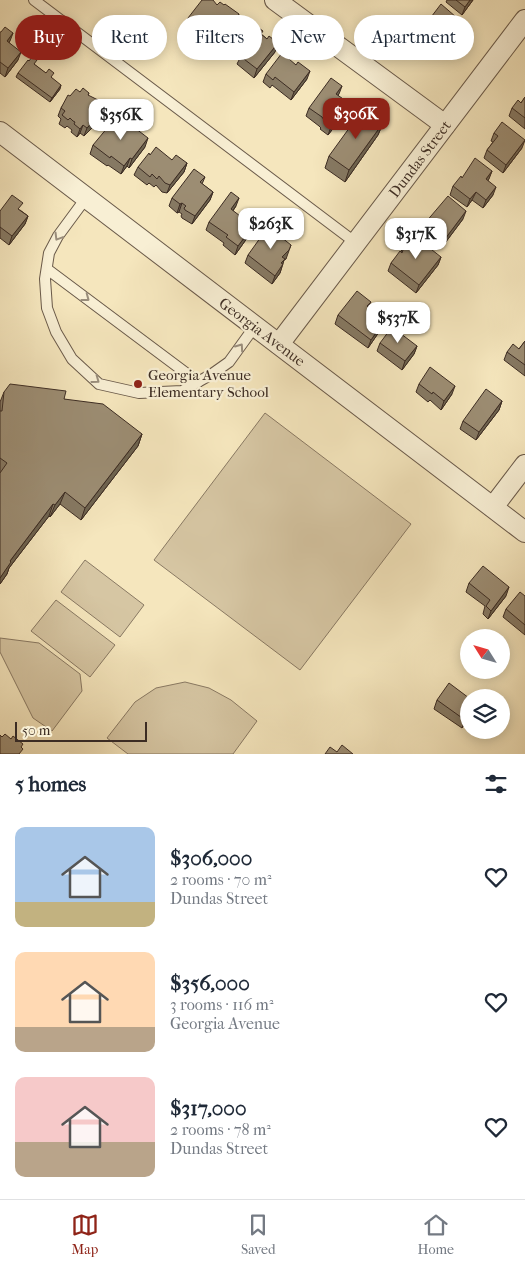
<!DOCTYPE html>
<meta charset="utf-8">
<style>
body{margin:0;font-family:"IM FELL French Canon",serif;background:#f6f6f7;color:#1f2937;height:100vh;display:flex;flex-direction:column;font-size:19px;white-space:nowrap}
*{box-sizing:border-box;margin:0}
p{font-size:16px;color:#747a83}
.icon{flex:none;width:28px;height:28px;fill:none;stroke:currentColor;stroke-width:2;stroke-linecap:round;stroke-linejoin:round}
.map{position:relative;height:754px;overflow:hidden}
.details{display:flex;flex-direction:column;background:#fff;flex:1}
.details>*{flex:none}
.guide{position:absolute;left:15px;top:15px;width:495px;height:45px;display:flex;gap:10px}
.needle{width:32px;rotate:307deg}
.tools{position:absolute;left:460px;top:629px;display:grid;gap:10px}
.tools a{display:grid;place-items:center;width:50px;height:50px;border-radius:50%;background:#fff;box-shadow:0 2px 12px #0003;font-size:25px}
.scale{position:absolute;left:15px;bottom:12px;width:132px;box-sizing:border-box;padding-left:5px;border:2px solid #3c2c23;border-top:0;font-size:14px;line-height:18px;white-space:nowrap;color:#3c2c23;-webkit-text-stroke:4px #f8efd4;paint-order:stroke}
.price{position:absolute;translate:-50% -42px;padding:0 11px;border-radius:10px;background:#fff;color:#222;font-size:16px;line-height:32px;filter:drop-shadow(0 1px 2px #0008)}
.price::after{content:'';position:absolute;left:50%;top:30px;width:15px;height:11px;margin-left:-8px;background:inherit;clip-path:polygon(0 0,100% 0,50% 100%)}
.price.selected{background:#8f2418;color:#fff}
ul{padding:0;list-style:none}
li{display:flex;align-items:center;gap:15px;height:125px;padding:0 15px}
li span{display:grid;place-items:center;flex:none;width:140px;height:100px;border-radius:10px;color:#555}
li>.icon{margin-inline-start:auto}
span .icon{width:60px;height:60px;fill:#fffc;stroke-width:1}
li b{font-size:21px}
h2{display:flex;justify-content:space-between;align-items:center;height:60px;padding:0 15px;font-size:21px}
.tag{padding:0 18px;border-radius:22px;background:#fff;box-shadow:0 2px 12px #0003;font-size:18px;line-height:45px}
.tag.selected{background:#8f2418;color:#fff}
.dock{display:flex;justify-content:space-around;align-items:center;height:70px;border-top:1px solid #e0e1e3;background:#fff;font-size:14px;color:#747a83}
.dock a{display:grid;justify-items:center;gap:2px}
.dock .selected{color:#8f2418}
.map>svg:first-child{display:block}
</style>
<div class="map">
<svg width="525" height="754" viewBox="0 0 525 754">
<rect width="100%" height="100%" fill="#f5e6bd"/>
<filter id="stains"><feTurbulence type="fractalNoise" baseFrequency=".004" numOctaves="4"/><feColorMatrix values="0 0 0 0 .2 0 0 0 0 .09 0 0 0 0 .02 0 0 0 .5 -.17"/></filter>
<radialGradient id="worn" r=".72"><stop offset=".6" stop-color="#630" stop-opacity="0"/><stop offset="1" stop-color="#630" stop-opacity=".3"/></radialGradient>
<g fill="#d6c6a3" stroke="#897963">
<polygon points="265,413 411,524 300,670 154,560"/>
<polygon points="85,560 144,605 120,637 61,592"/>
<polygon points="56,600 115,645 90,677 31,631"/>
<polygon points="0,638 39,643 80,674 82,691 52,731 33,718 0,652"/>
<polygon points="185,682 209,688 231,700 257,721 233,754 128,754 107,738 135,702 156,688"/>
</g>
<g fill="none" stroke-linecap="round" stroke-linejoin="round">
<defs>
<g id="service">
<polyline points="34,0 356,243"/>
<polyline points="86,198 58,236 49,253 45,279 47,308 56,332 72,359 99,384 139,393 182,391 212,374 229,362 255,326"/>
<polyline points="47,269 198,382"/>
</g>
<g id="minor">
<polyline points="275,0 445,125"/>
<polyline points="0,132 525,532"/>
<polyline points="279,344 525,20"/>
<polyline points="493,507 525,465"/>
</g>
</defs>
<use href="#service" stroke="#6a5a4a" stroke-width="12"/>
<use href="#minor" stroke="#6a5a4a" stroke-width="22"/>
<use href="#service" stroke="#f8efd4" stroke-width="10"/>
<use href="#minor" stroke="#f8efd4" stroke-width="20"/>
</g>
<g fill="#867963" stroke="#3c2c23">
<polygon points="447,0 473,0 462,15 446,2"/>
<polygon points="217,5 236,22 225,36 222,34 216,42 201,30 197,35 185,26 188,18"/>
<polygon points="453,25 434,49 419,37 422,29"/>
<polygon points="0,32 10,41 9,42 18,60 5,77 0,73"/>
<polygon points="261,34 267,39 275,52 254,78 237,64 242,54 238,51 241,43"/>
<polygon points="35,65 52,78 60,89 50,102 16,77 18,73"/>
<polygon points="296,65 307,79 291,100 272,85 270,88 263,82 266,74"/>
<polygon points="80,92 89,93 88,95 99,106 99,117 96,120 94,126 84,136 80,133 77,137 71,132 72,130 67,126 65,128 59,124 61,119 58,116 61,108 70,96"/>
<polygon points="339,94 338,95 346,112 328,135 320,129 321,128 319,126 306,116 309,108"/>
<polygon points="525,97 525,129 509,116 512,108 521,103"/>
<polygon points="383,123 378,135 345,182 325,168 329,156"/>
<polygon points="494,133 522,148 503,173 484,158 487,150 493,142 491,141"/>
<polygon points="93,145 145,147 129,168 127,166 121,174 108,165 107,166 90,154"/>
<polygon points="150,155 187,163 184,172 167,193 162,192 156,185 154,187 149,183 147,185 134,175 138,167"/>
<polygon points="492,171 488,180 493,195 483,208 472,200 467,207 450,195 453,186 462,178"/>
<polygon points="205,177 202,184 213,192 210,200 192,224 182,218 181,216 182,214 179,212 177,213 169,206 172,198"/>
<polygon points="236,206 233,211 250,234 235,255 223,245 224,243 206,230 209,222"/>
<polygon points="20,210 28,216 25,224 9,245 0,238 0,211"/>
<polygon points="463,219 442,247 422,232 425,223"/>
<polygon points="278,235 286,259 284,260 280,273 272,284 245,263 248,255"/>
<polygon points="402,249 441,257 438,265 416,293 388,271 391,263 401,252"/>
<polygon points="371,302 368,307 371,315 382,324 379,332 368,348 335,324 338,315"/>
<polygon points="525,341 525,376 504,360 507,352 519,349"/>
<polygon points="380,343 417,346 414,354 402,370 377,351"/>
<polygon points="419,384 452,394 441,410 430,400 428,402 416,392"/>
<polygon points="4,392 64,399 142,434 138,446 81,520 60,504 50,517 49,516 9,568 7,574 0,584 0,402"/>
<polygon points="502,401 499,410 476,440 460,429 463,421"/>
<polygon points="469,583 506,596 488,619 483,614 485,606 466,592"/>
<polygon points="525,596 525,635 503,617 506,609"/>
<polygon points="469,698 469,718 462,728 434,709 437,700"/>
</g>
<g fill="#6d6350" stroke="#3c2c23">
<polygon points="470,0 473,0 462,15 465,7"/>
<polygon points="239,14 236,22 225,36 228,28"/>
<polygon points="456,17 453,25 434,49 437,41"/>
<polygon points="204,21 201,30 197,35 200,27"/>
<polygon points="225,26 222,34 216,42 219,34"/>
<polygon points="13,33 10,41 4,49 7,41"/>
<polygon points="278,43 275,52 254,78 257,69"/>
<polygon points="21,52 18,60 5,77 8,68"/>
<polygon points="310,71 307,79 291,100 294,92"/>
<polygon points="61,85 60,89 50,102 52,98"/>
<polygon points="342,86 339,94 333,102 336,94"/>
<polygon points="349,103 346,112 328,135 331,127"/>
<polygon points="102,109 94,126 84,136 87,128"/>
<polygon points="383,123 378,135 345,182 349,170"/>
<polygon points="83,125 80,133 77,137 80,129"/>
<polygon points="148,138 145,147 129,168 132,159"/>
<polygon points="525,140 522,148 503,173 506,165"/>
<polygon points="130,158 127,166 121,174 124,166"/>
<polygon points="187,163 184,172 167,193 170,185"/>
<polygon points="492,171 489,179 483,187 486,179"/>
<polygon points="496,187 493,195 483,208 486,200"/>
<polygon points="213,192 210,200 192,224 195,216"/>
<polygon points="476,192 472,200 467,207 470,199"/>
<polygon points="239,198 236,206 228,217 231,209"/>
<polygon points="182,203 179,212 177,213 180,204"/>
<polygon points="466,211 463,219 442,247 445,239"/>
<polygon points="28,216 25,224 9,245 12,236"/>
<polygon points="253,226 250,234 235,255 238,246"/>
<polygon points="291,245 286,259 284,260 280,273 272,284 282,257"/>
<polygon points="441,257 438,265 416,293 419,285"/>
<polygon points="382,324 379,332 368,348 371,340"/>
<polygon points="417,346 414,354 402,370 405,361"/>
<polygon points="455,386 452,394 441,410 444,401"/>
<polygon points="502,401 499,410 476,440 479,432"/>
<polygon points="142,434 138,446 81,520 85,508"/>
<polygon points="65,492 60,504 50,517 55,505"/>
<polygon points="53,504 49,516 9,568 7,574 0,584 0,578 10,561"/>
<polygon points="509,587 506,596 488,619 491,611"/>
<polygon points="469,714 469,718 462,728 465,720"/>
</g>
<g fill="#9c8d73" stroke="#3c2c23">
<polygon points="202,0 213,0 217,5 220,2 224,5 225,4 239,14 228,28 225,26 219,34 204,21 200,27 188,18"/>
<polygon points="456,0 470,0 465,7"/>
<polygon points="441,4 456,17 437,41 422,29"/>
<polygon points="256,26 263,31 261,34 267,39 269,36 278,43 257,69 240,56 247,47 241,43"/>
<polygon points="5,27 13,33 7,41 21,52 8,68 0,62 0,32 1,32"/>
<polygon points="282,53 296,65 298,62 310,71 294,92 275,77 273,80 266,74"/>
<polygon points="32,57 37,60 34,64 46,73 49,69 54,73 51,77 61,85 52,98 18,73 28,60 29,61"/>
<polygon points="331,78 342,86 336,94 349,103 331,127 323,121 324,120 322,117 309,108"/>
<polygon points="83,88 89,93 88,95 100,101 97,105 102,109 96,116 97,117 87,128 83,125 80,129 74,124 75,122 73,121 70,118 68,120 62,115 65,111 61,108 68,95 70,96 76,89 80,92"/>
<polygon points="525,97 525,118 512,108 518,100 521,103"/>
<polygon points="363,109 383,123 349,170 329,156"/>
<polygon points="118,115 148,138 132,159 130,158 124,166 111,156 110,158 93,145"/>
<polygon points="502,122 525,140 506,165 487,150 498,136 494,133"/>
<polygon points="156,147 172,160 176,155 187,163 170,185 165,183 159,176 157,179 152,174 150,177 138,167 149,153 150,155"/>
<polygon points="475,158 492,171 486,179 496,187 486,200 476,192 470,199 453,186 461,176 462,178"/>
<polygon points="194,169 205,177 200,182 213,192 195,216 185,210 184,208 186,206 182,203 180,204 172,198"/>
<polygon points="231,192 239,198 231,209 253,226 238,246 226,237 228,235 209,222"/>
<polygon points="12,195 23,203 18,209 28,216 12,236 0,227 0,211"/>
<polygon points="448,196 466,211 445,239 425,223"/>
<polygon points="275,222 281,227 276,233 291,245 289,250 282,257 285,259 281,263 283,264 275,276 248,255 268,227 270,228"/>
<polygon points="413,235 441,257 419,285 391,263 400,251 402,253 403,250 402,249"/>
<polygon points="357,291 371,302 367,306 372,310 370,314 382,324 371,340 338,315"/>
<polygon points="392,327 417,346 405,361 380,343"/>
<polygon points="525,341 525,365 507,352 513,344 519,349"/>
<polygon points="430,367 455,386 444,401 433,392 432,394 419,384"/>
<polygon points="10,384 66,391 64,399 103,404 142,434 85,508 65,492 55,505 53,504 10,561 11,562 0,578 0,473 7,463 0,458 0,411 2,411 4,392"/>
<polygon points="486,389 502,401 479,432 463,421"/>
<polygon points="483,566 509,587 491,611 486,606 490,600 469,583"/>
<polygon points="520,592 525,596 525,625 506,609"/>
<polygon points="449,683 469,698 469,714 465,720 437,700"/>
<polygon points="473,693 479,698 469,698"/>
<polygon points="5,734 11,739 13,736 23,744 21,747 23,749 19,754 0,754 0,735 2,737"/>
<polygon points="342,745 353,754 325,754 330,747 337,752"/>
</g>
<defs><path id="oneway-chevron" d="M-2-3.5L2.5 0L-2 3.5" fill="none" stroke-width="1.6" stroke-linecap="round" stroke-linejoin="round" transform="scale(1.25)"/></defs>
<g stroke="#9a8e7c">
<use href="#oneway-chevron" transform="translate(58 237) rotate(121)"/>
<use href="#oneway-chevron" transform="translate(86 298) rotate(37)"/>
<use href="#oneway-chevron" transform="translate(240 347) rotate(-55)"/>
<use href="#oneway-chevron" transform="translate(96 380) rotate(36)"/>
</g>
<circle fill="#8f2418" stroke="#f8efd4" stroke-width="2" cx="138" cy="384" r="5"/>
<g text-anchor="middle" stroke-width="4.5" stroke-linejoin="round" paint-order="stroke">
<g font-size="15" fill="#3c2c23" stroke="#f8efd4">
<text transform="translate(420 159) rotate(-53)" y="5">Dundas Street</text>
<text transform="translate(262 332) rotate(37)" y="5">Georgia Avenue</text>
</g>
<g font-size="15" fill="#3c2c23" stroke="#f8efd4" text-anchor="start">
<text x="148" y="380">Georgia Avenue<tspan x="148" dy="17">Elementary School</tspan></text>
</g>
</g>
<rect width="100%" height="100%" filter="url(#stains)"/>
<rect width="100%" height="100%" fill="url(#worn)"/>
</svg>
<div class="tools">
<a><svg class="needle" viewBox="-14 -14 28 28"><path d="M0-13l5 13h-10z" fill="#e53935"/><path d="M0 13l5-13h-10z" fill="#747a83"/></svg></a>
<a><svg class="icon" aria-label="layers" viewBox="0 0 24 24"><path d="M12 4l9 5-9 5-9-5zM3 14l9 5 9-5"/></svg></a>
</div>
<div class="scale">50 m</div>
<b class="price selected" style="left:356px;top:140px">$306K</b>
<b class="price" style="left:121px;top:141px">$356K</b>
<b class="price" style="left:271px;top:250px">$263K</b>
<b class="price" style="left:416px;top:260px">$317K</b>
<b class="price" style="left:398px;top:344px">$537K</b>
<div class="guide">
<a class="tag selected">Buy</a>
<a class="tag">Rent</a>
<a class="tag">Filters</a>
<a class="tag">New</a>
<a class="tag">Apartment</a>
</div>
</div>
<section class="details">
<h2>5 homes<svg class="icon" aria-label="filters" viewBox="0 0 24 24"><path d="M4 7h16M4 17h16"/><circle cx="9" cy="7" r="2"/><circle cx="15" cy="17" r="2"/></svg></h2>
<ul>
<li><span style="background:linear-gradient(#a9c7e8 75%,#c2b280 0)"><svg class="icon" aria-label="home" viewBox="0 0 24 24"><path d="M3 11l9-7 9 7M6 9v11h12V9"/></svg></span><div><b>$306,000</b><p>2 rooms · 70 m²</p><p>Dundas Street</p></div><svg class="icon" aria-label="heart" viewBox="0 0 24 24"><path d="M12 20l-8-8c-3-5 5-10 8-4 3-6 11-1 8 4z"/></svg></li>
<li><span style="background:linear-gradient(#ffd9b3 75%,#b9a48a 0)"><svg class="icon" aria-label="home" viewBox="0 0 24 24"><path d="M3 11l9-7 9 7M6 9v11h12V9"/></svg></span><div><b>$356,000</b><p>3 rooms · 116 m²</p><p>Georgia Avenue</p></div><svg class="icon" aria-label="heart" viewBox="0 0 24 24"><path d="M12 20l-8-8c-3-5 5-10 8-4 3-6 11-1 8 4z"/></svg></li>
<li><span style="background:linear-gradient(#f6c9c9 65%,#b9a48a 0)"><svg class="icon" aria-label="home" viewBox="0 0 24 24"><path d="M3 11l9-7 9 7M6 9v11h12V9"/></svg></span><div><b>$317,000</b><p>2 rooms · 78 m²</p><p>Dundas Street</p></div><svg class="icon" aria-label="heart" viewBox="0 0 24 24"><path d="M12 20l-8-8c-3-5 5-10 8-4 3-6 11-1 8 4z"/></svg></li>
</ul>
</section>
<nav class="dock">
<a class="selected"><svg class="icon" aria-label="map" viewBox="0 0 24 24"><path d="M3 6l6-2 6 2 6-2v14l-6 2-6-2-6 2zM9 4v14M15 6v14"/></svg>Map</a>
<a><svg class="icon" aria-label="saved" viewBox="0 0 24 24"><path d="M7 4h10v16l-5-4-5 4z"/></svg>Saved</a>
<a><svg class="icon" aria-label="home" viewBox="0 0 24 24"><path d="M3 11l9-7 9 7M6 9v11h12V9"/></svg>Home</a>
</nav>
